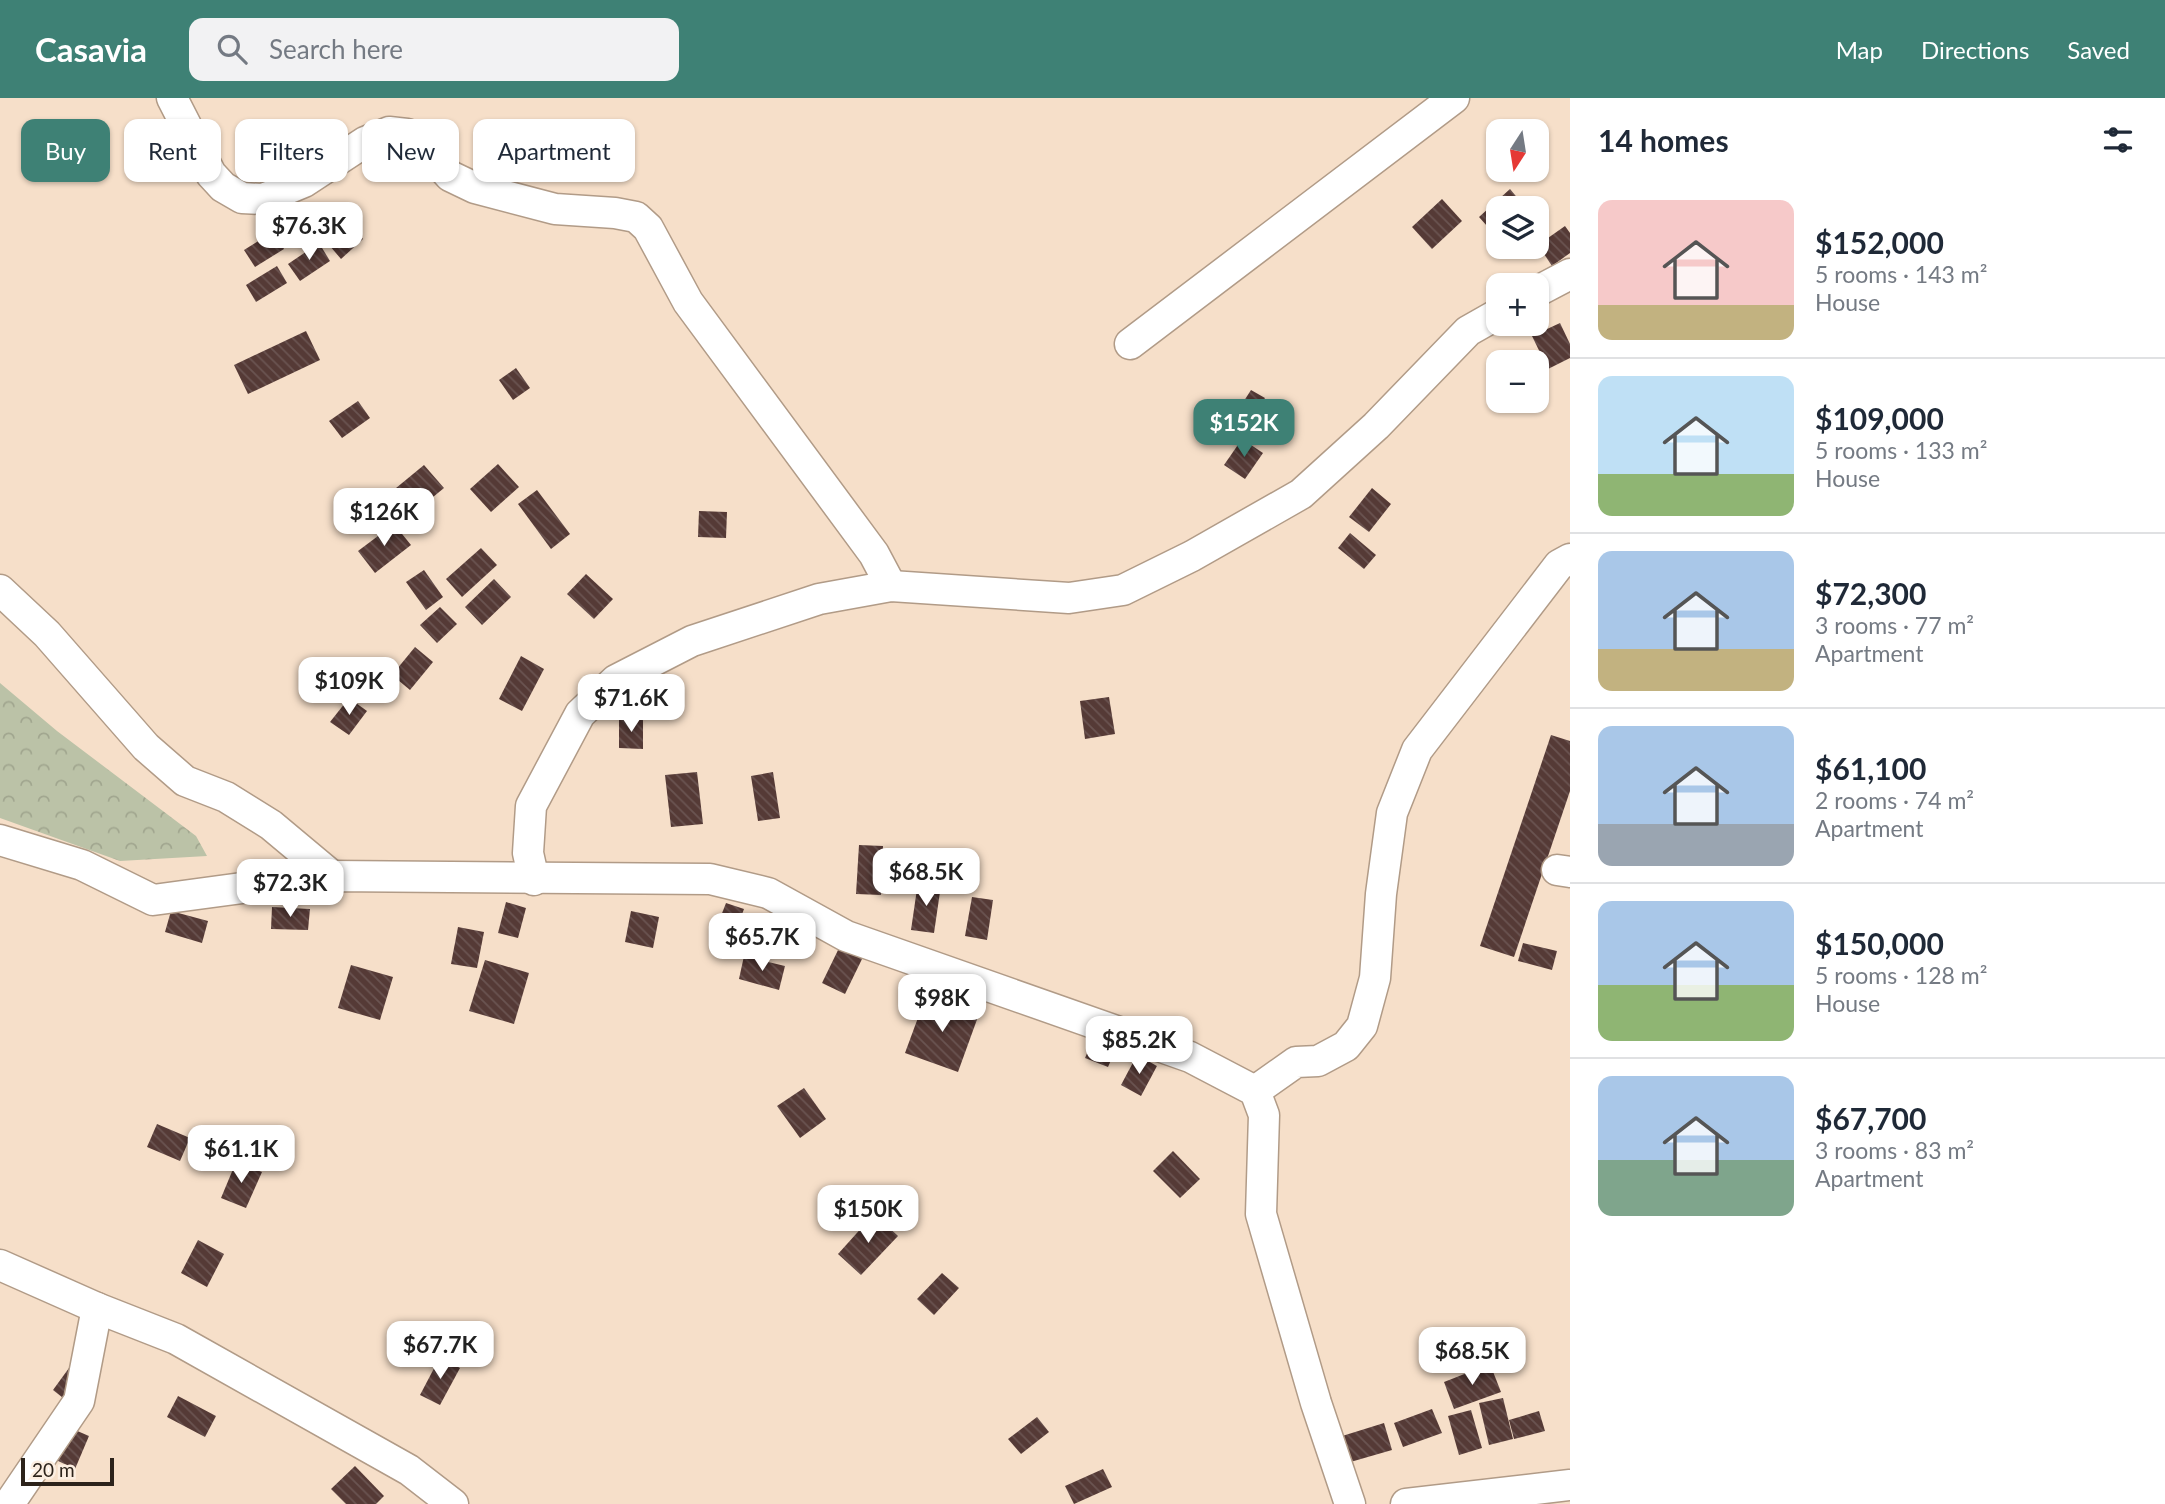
<!DOCTYPE html>
<meta charset="utf-8">
<style>
body{margin:0;font-family:Lato,sans-serif;background:#f2f2f3;color:#1f2937;height:100vh;display:flex;flex-direction:column;font-size:26px;white-space:nowrap}
*{box-sizing:border-box;margin:0}
p{font-size:23px;color:#747a83}
.icon{flex:none;width:38px;height:38px;fill:none;stroke:currentColor;stroke-width:2;stroke-linecap:round;stroke-linejoin:round}
.map{position:relative;flex:1;overflow:hidden}
.sheet{display:flex;flex-direction:column;background:#fff;width:595px}
.sheet>*{flex:none}
.banner{position:absolute;left:21px;top:21px;width:665px;height:63px;display:flex;gap:14px}
.needle{width:46px;rotate:192deg}
.controls{position:absolute;left:1486px;top:21px;display:grid;gap:14px}
.controls a{display:grid;place-items:center;width:63px;height:63px;border-radius:14px;background:#fff;box-shadow:0 2px 5px #0004;font-size:35px}
.scale{position:absolute;left:21px;bottom:18px;width:93px;box-sizing:border-box;padding-left:7px;border:4px solid #2c231b;border-top:0;font-size:19px;line-height:24px;white-space:nowrap;color:#2c231b;-webkit-text-stroke:5px #fceee1;paint-order:stroke}
.price{position:absolute;translate:-50% -60px;padding:0 16px;border-radius:14px;background:#fff;color:#222;font-size:23px;line-height:46px;filter:drop-shadow(0 2px 4px #0008)}
.price::after{content:'';position:absolute;left:50%;top:42px;width:21px;height:16px;margin-left:-10px;background:inherit;clip-path:polygon(0 0,100% 0,50% 100%)}
.price.on{background:#3e8175;color:#fff}
ul{padding:0;list-style:none}
li{display:flex;align-items:center;gap:21px;height:175px;padding:0 28px}
li+li{border-top:2px solid #e0e1e3}
li span{display:grid;place-items:center;flex:none;width:196px;height:140px;border-radius:14px;color:#555}
li>.icon{margin-inline-start:auto}
span .icon{width:84px;height:84px;fill:#fffc;stroke-width:1}
li b{font-size:30px}
h2{display:flex;justify-content:space-between;align-items:center;height:84px;padding:0 28px;font-size:30px}
.pill{padding:0 24px;border-radius:14px;background:#fff;box-shadow:0 2px 5px #0004;font-size:24px;line-height:63px}
.pill.on{background:#3e8175;color:#fff}
header{display:flex;align-items:center;gap:42px;box-sizing:border-box;height:98px;padding:0 35px;background:#3e8175;color:#fff}
header strong{font-size:33px}
nav{display:flex;gap:38px;margin-inline-start:auto;font-size:24px}
.search{width:490px;height:63px;background:#f2f2f3;display:flex;align-items:center;gap:18px;box-sizing:border-box;padding:0 24px;border-radius:14px;color:#747a83;font-size:26px}
main{display:flex;flex:1;min-height:0}
.map>svg:first-child{display:block}
</style>
<header>
<strong>Casavia</strong>
<div class="search"><svg class="icon" aria-label="search" viewBox="0 0 24 24"><circle cx="10" cy="10" r="6"/><path d="M15 15l6 6"/></svg>Search here</div>
<nav><a>Map</a><a>Directions</a><a>Saved</a></nav>
</header>
<main>
<div class="map">
<svg width="1570" height="1406" viewBox="0 0 1570 1406">
<defs>
<pattern id="forest-crowns" width="20" height="18" patternUnits="userSpaceOnUse" patternTransform="scale(1.75)"><rect width="20" height="18" fill="#bbc2a7"/><path d="M2 6a3 3 0 1 1 6 0M12 15a3 3 0 1 1 6 0" fill="none" stroke="#a1a68f"/></pattern>
<pattern id="building-back-hatch" width="6" height="6" patternUnits="userSpaceOnUse" patternTransform="scale(1.75)"><rect width="6" height="6" fill="#553a36"/><path d="M-1 5l2 2M0 0l6 6M5-1l2 2" fill="none" stroke="#6a5451"/></pattern>
</defs>
<rect width="100%" height="100%" fill="#f6dfc9"/>
<polygon fill="url(#forest-crowns)" points="0,585 57,633 196,738 207,758 120,763 0,720"/>
<g fill="url(#building-back-hatch)">
<polygon points="1510,91 1525,109 1498,110 1498,134 1495,137 1479,119"/>
<polygon points="1442,101 1462,123 1432,151 1412,129"/>
<polygon points="346,121 363,141 341,161 324,141"/>
<polygon points="1565,128 1570,135 1570,155 1552,168 1538,147"/>
<polygon points="274,133 284,151 255,169 244,152"/>
<polygon points="319,145 330,163 300,183 288,166"/>
<polygon points="277,168 287,185 256,204 246,187"/>
<polygon points="1560,225 1570,246 1570,260 1548,271 1532,238"/>
<polygon points="306,233 320,262 248,296 234,267"/>
<polygon points="1529,252 1534,264 1505,264 1504,262"/>
<polygon points="516,270 530,290 513,302 499,282"/>
<polygon points="1536,272 1544,290 1536,293"/>
<polygon points="1251,292 1265,300 1247,329 1233,320"/>
<polygon points="358,303 370,320 342,340 329,323"/>
<polygon points="1242,341 1263,355 1245,381 1224,367"/>
<polygon points="498,366 519,389 491,414 470,391"/>
<polygon points="424,367 444,390 410,418 390,395"/>
<polygon points="1372,390 1391,406 1369,434 1349,419"/>
<polygon points="537,392 570,436 551,451 518,406"/>
<polygon points="699,413 727,414 726,440 698,439"/>
<polygon points="394,426 411,447 375,475 358,453"/>
<polygon points="1350,435 1376,457 1364,471 1338,450"/>
<polygon points="481,450 497,467 462,499 446,481"/>
<polygon points="424,472 443,499 426,512 406,484"/>
<polygon points="586,476 613,501 594,521 567,496"/>
<polygon points="494,481 511,499 482,527 465,509"/>
<polygon points="440,509 457,526 437,545 420,527"/>
<polygon points="415,549 433,564 410,592 392,577"/>
<polygon points="521,558 544,571 522,613 499,601"/>
<polygon points="1109,599 1115,636 1085,641 1080,603"/>
<polygon points="349,600 367,613 349,637 330,624"/>
<polygon points="619,621 643,622 643,651 619,650"/>
<polygon points="1551,637 1570,643 1570,693 1514,859 1480,848"/>
<polygon points="697,674 703,726 671,729 665,677"/>
<polygon points="773,674 780,720 758,723 751,678"/>
<polygon points="859,747 883,748 881,797 856,796"/>
<polygon points="918,784 941,787 934,835 911,832"/>
<polygon points="972,799 993,802 987,842 965,838"/>
<polygon points="506,804 526,810 518,840 498,835"/>
<polygon points="726,805 744,811 732,843 714,836"/>
<polygon points="272,809 310,811 308,832 271,831"/>
<polygon points="171,813 208,823 202,845 165,834"/>
<polygon points="631,813 659,819 653,850 625,844"/>
<polygon points="458,829 484,834 477,870 451,866"/>
<polygon points="1523,845 1557,853 1552,872 1518,863"/>
<polygon points="840,848 863,859 845,896 822,885"/>
<polygon points="744,858 785,868 779,892 739,881"/>
<polygon points="485,862 529,875 514,926 469,913"/>
<polygon points="351,867 393,879 380,922 338,910"/>
<polygon points="926,898 979,916 958,974 905,955"/>
<polygon points="1098,930 1121,939 1108,969 1085,960"/>
<polygon points="1137,957 1157,968 1141,998 1121,987"/>
<polygon points="804,990 826,1021 800,1040 777,1008"/>
<polygon points="157,1026 190,1040 180,1063 147,1049"/>
<polygon points="197,1035 213,1038 207,1066 192,1063"/>
<polygon points="1173,1053 1200,1081 1180,1100 1153,1073"/>
<polygon points="236,1064 262,1074 246,1110 221,1100"/>
<polygon points="874,1116 898,1138 861,1177 838,1156"/>
<polygon points="198,1142 224,1156 207,1189 181,1175"/>
<polygon points="942,1175 959,1190 934,1217 917,1201"/>
<polygon points="440,1259 460,1270 440,1307 420,1297"/>
<polygon points="1490,1266 1501,1294 1454,1311 1444,1284"/>
<polygon points="69,1270 94,1289 77,1311 53,1292"/>
<polygon points="178,1298 216,1318 205,1339 167,1319"/>
<polygon points="1503,1300 1513,1341 1489,1347 1479,1305"/>
<polygon points="1432,1311 1442,1335 1403,1349 1394,1325"/>
<polygon points="1471,1312 1482,1350 1459,1357 1448,1318"/>
<polygon points="1539,1313 1545,1333 1514,1341 1509,1322"/>
<polygon points="1037,1319 1049,1334 1021,1356 1008,1341"/>
<polygon points="1384,1325 1392,1352 1347,1365 1339,1339"/>
<polygon points="68,1329 89,1338 75,1371 54,1361"/>
<polygon points="355,1368 384,1398 376,1406 346,1406 331,1391"/>
<polygon points="1103,1371 1112,1389 1074,1406 1065,1388"/>
</g>
<g fill="none" stroke-linecap="round" stroke-linejoin="round">
<defs>
<g id="minor">
<polyline points="172,0 211,76 223,89 242,100 263,101 304,84 365,44 389,34 407,36 423,48 450,78 475,90 555,111 615,115 636,119 648,130 688,204 874,456 891,488"/>
<polyline points="1536,194 1570,176"/>
<polyline points="1130,246 1454,0"/>
<polyline points="0,492 47,536 146,649 185,683 226,699 271,727 332,778"/>
<polyline points="0,742 82,767 153,802 332,778 710,781 768,795 846,838 1190,959 1255,993 1264,1017 1261,1116 1316,1305 1350,1406"/>
<polyline points="1557,772 1570,774"/>
<polyline points="534,782 528,755 531,708 580,616 616,582 692,543 819,501 891,488 1069,500 1123,492 1192,458 1301,396 1376,328 1468,233 1498,216"/>
<polyline points="1255,993 1296,964 1318,963 1346,948 1362,928 1375,880 1381,796 1392,715 1417,652 1559,467 1570,461"/>
<polyline points="0,1167 97,1210 176,1241 409,1372 453,1406"/>
<polyline points="9,1406 79,1303 97,1210"/>
<polyline points="1406,1406 1570,1387"/>
</g>
</defs>
<use href="#minor" stroke="#b19b87" stroke-width="33"/>
<use href="#minor" stroke="#fff" stroke-width="30"/>
</g>
</svg>
<div class="controls">
<a><svg class="needle" viewBox="-14 -14 28 28"><path d="M0-13l5 13h-10z" fill="#e53935"/><path d="M0 13l5-13h-10z" fill="#747a83"/></svg></a>
<a><svg class="icon" aria-label="layers" viewBox="0 0 24 24"><path d="M12 4l9 5-9 5-9-5zM3 14l9 5 9-5"/></svg></a>
<a>+</a>
<a>−</a>
</div>
<div class="scale">20 m</div>
<b class="price" style="left:309px;top:164px">$76.3K</b>
<b class="price on" style="left:1244px;top:361px">$152K</b>
<b class="price" style="left:384px;top:450px">$126K</b>
<b class="price" style="left:349px;top:619px">$109K</b>
<b class="price" style="left:631px;top:636px">$71.6K</b>
<b class="price" style="left:926px;top:810px">$68.5K</b>
<b class="price" style="left:290px;top:821px">$72.3K</b>
<b class="price" style="left:762px;top:875px">$65.7K</b>
<b class="price" style="left:942px;top:936px">$98K</b>
<b class="price" style="left:1139px;top:978px">$85.2K</b>
<b class="price" style="left:241px;top:1087px">$61.1K</b>
<b class="price" style="left:868px;top:1147px">$150K</b>
<b class="price" style="left:440px;top:1283px">$67.7K</b>
<b class="price" style="left:1472px;top:1289px">$68.5K</b>
<div class="banner">
<a class="pill on">Buy</a>
<a class="pill">Rent</a>
<a class="pill">Filters</a>
<a class="pill">New</a>
<a class="pill">Apartment</a>
</div>
</div>
<section class="sheet">
<h2>14 homes<svg class="icon" aria-label="filters" viewBox="0 0 24 24"><path d="M4 7h16M4 17h16"/><circle cx="9" cy="7" r="2"/><circle cx="15" cy="17" r="2"/></svg></h2>
<ul>
<li><span style="background:linear-gradient(#f6c9c9 75%,#c2b280 0)"><svg class="icon" aria-label="home" viewBox="0 0 24 24"><path d="M3 11l9-7 9 7M6 9v11h12V9"/></svg></span><div><b>$152,000</b><p>5 rooms · 143 m²</p><p>House</p></div></li>
<li><span style="background:linear-gradient(#bfe0f5 70%,#8fb573 0)"><svg class="icon" aria-label="home" viewBox="0 0 24 24"><path d="M3 11l9-7 9 7M6 9v11h12V9"/></svg></span><div><b>$109,000</b><p>5 rooms · 133 m²</p><p>House</p></div></li>
<li><span style="background:linear-gradient(#a9c7e8 70%,#c2b280 0)"><svg class="icon" aria-label="home" viewBox="0 0 24 24"><path d="M3 11l9-7 9 7M6 9v11h12V9"/></svg></span><div><b>$72,300</b><p>3 rooms · 77 m²</p><p>Apartment</p></div></li>
<li><span style="background:linear-gradient(#a9c7e8 70%,#9aa5b1 0)"><svg class="icon" aria-label="home" viewBox="0 0 24 24"><path d="M3 11l9-7 9 7M6 9v11h12V9"/></svg></span><div><b>$61,100</b><p>2 rooms · 74 m²</p><p>Apartment</p></div></li>
<li><span style="background:linear-gradient(#a9c7e8 60%,#8fb573 0)"><svg class="icon" aria-label="home" viewBox="0 0 24 24"><path d="M3 11l9-7 9 7M6 9v11h12V9"/></svg></span><div><b>$150,000</b><p>5 rooms · 128 m²</p><p>House</p></div></li>
<li><span style="background:linear-gradient(#a9c7e8 60%,#7fa58c 0)"><svg class="icon" aria-label="home" viewBox="0 0 24 24"><path d="M3 11l9-7 9 7M6 9v11h12V9"/></svg></span><div><b>$67,700</b><p>3 rooms · 83 m²</p><p>Apartment</p></div></li>
</ul>
</section>
</main>
